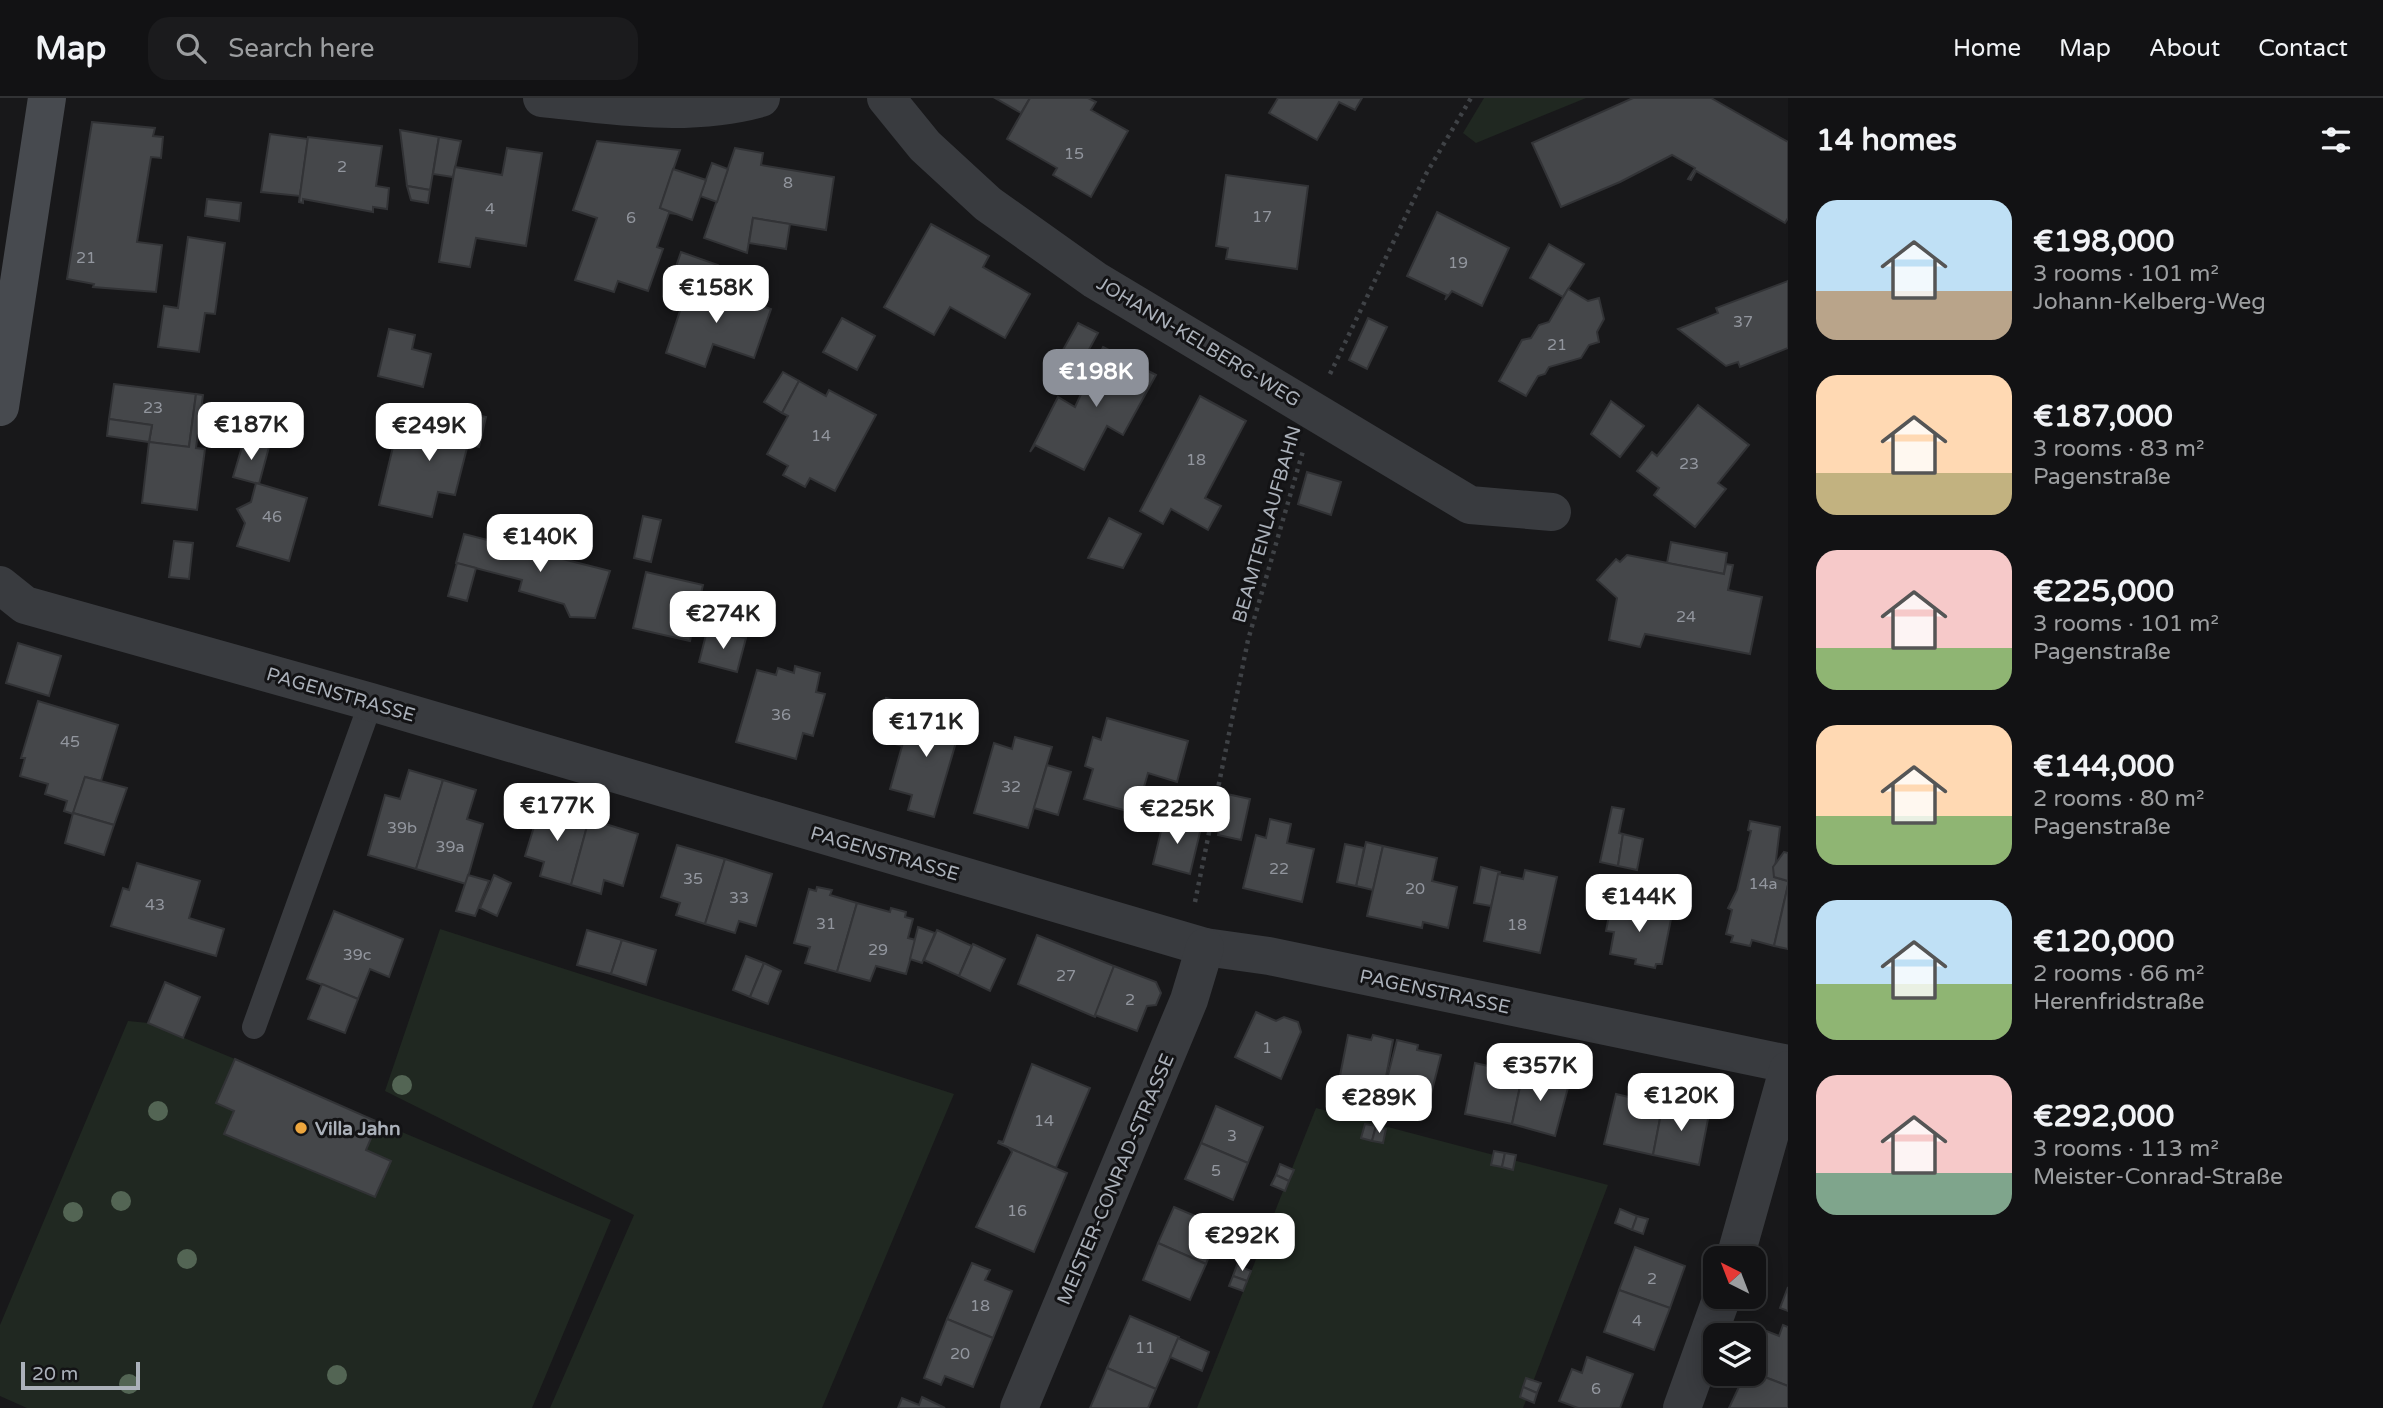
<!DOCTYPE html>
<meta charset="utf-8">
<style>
body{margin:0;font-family:"Varela Round",sans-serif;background:#1b1b1d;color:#f1f3f6;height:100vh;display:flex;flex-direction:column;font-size:26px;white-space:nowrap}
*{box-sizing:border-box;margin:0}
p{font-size:23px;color:#9c9ea0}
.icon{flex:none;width:38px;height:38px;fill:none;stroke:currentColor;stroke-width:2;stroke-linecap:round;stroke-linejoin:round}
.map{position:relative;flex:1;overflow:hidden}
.sheet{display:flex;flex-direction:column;background:#121214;width:595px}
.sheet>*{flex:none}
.needle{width:46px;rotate:318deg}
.buttons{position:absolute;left:1703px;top:1148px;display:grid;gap:14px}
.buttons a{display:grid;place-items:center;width:63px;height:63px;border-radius:14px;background:#121214;box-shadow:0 4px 18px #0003,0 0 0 2px #313234;font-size:35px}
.scale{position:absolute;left:21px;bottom:18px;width:119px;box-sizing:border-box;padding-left:7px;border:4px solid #abb1ba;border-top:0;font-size:19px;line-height:24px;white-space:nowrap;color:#abb1ba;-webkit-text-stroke:5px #131315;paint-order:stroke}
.price{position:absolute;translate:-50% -60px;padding:0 16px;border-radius:14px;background:#fff;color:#222;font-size:23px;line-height:46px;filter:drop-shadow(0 2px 4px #0008)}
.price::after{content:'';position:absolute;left:50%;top:42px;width:21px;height:16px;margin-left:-10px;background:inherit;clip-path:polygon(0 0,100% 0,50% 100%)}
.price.active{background:#8c9099;color:#fff}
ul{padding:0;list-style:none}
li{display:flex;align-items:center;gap:21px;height:175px;padding:0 28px}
li span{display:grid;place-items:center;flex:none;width:196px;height:140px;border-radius:21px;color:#555}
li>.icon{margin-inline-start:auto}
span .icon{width:84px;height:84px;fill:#fffc;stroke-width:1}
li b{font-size:30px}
h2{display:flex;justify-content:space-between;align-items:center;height:84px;padding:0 28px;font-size:30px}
header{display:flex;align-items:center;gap:42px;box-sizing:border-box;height:98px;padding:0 35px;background:#121214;border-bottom:2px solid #313234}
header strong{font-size:33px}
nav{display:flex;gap:38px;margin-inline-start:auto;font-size:24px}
.search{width:490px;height:63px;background:#1b1b1d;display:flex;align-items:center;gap:18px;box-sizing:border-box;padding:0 24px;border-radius:21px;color:#9c9ea0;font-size:26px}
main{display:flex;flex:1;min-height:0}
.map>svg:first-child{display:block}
</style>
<header>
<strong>Map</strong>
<div class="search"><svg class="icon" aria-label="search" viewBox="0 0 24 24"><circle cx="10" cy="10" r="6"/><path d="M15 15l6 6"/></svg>Search here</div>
<nav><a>Home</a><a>Map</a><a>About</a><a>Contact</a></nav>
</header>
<main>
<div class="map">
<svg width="1788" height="1310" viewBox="0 0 1788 1310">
<rect width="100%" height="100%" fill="#18181a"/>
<g fill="#202821">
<polygon points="1484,0 1586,0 1476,45 1463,35"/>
<polygon points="440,831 954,996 822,1310 550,1310 634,1117 385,993"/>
<polygon points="128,923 148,925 235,961 216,1005 234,1013 224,1035 375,1099 391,1063 366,1052 378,1024 611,1122 532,1310 27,1310 0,1298 0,1227"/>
<polygon points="1316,1010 1608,1087 1523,1310 1197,1310"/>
</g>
<g fill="#45474a" stroke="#323336" stroke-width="2">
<polygon points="995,0 1030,0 1021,15"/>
<polygon points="1030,0 1088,0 1096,4 1091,12 1128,33 1091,99 1053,77 1057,70 1007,41"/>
<polygon points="1278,0 1362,0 1355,12 1339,4 1317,42 1269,15"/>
<polygon points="1633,0 1711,0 1788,44 1788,120 1785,125 1696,73 1691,82 1688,81 1695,70 1672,57 1620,84 1561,109 1532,45"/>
<polygon points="92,24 155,30 153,38 163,39 161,60 151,59 137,144 162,147 156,194 93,189 94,186 67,181"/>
<polygon points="400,32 439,39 430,92 407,88"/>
<polygon points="270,36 308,41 300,98 261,94"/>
<polygon points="308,39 382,48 376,88 389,90 387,111 373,109 373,114 303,101 303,105 299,104"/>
<polygon points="439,39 461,43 453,79 433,76"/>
<polygon points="597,43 680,52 660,110 677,116 669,115 657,149 663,151 648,193 618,183 614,194 575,182 597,120 573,112"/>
<polygon points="507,50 542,55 526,148 476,140 470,169 439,164 455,69 502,77"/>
<polygon points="735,50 763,55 761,67 834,79 826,132 753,120 747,155 704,140"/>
<polygon points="712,65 728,71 717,104 700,98"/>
<polygon points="673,71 706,82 692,122 660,110"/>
<polygon points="1226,77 1308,88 1297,171 1226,161 1228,150 1216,148"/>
<polygon points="407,88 430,92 428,105 411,102"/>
<polygon points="207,101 241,105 239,123 205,118"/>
<polygon points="1437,114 1509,150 1482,208 1452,193 1445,202 1447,197 1407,178"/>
<polygon points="753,120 790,126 786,151 749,145"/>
<polygon points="931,126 989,158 983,169 1030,196 1005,240 950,209 934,237 884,209"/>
<polygon points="188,139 225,145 215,216 205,215 199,254 158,249 164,208 178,210"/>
<polygon points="1549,146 1584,166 1563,199 1530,180"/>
<polygon points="681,154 718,167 710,190 690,183 686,195 669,189"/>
<polygon points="690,183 771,211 754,260 713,246 705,269 666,255"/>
<polygon points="1788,183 1788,250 1740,269 1738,264 1726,268 1678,231 1718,215 1716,210"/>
<polygon points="1568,191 1588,203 1599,200 1604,221 1597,234 1599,244 1589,247 1581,260 1549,269 1545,276 1538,278 1526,298 1499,283 1522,242 1531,240 1539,227 1549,224"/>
<polygon points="842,220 875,238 857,272 823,254"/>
<polygon points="1368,220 1387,229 1367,271 1349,262"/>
<polygon points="1078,225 1098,235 1079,270 1059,259"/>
<polygon points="389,231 415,237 412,251 431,256 423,289 378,278"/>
<polygon points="1103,249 1156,277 1123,337 1107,328 1084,372 1035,347 1030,354 1058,299 1075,309"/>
<polygon points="783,274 799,283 782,315 764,304"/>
<polygon points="799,283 826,298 829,292 876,317 835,393 810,380 805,389 783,377 788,368 767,356 788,318 782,315"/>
<polygon points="114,286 196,296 189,349 149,344 152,327 109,321"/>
<polygon points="196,296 203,297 196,350 205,351 197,412 142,405 149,344 189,349"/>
<polygon points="1200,298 1246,323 1205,400 1221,408 1208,432 1171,411 1163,426 1140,413"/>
<polygon points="1611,303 1644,328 1620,359 1591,336"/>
<polygon points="1698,307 1749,347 1718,385 1726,391 1695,429 1654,397 1659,390 1637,373 1652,354 1657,358"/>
<polygon points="446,310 486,319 479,349 468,346 455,397 438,394 432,419 379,407 398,328 439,338"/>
<polygon points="109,321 152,327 149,344 107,338"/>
<polygon points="244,342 269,349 259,386 233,379"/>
<polygon points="1307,374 1341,384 1331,417 1298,406"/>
<polygon points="256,385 307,400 289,463 237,448 245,425 237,411 251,404"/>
<polygon points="643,418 661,422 651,464 634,460"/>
<polygon points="1109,420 1141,436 1123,470 1088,460"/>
<polygon points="464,436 610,473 595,520 570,519 564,506 519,493 522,482 456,465"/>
<polygon points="174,443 193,445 189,481 169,479"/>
<polygon points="1671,444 1727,455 1724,476 1667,465"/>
<polygon points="1627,457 1724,476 1726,466 1733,467 1728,492 1762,499 1750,556 1645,536 1640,549 1609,542 1617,500 1597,482 1616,461 1620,464"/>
<polygon points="457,465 476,470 467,503 448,498"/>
<polygon points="646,474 703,487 690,543 633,530"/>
<polygon points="707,533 746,540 737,574 699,564"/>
<polygon points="18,545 61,558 49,598 6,585"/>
<polygon points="795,568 820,575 816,594 825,596 813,638 803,635 796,661 736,644 757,572 776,577 778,570 794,575"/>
<polygon points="886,600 914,608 902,648 874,640"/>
<polygon points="38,603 118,627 101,683 85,679 73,716 64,713 67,703 45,696 48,686 20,678 25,660 21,660"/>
<polygon points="913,609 962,624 934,719 908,712 912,697 890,691"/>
<polygon points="1107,620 1188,643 1177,684 1148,675 1137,713 1145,718 1084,701 1093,671 1085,668 1093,639 1101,642"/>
<polygon points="1015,639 1052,649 1028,730 974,715 994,645 1012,651"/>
<polygon points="1047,667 1071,674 1058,717 1034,710"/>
<polygon points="409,672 443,682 416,771 368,757 385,697 400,701"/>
<polygon points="85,679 127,690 114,727 73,715"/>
<polygon points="443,682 476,692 467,721 483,726 466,786 416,771"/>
<polygon points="1227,696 1250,701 1241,742 1218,737"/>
<polygon points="541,706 589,721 571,787 540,778 544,764 525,758"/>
<polygon points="1612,709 1624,711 1619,735 1623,736 1618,768 1600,764"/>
<polygon points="73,715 114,727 104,757 65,745"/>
<polygon points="589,721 638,736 623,788 604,782 601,796 571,787"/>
<polygon points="1164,721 1201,730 1190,776 1153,766"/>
<polygon points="1270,721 1291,726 1287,745 1314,751 1302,804 1243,790 1256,737 1266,740"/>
<polygon points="1750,723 1780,729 1774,779 1788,783 1788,787 1774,848 1752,842 1750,848 1731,844 1733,838 1726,836 1732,812 1728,810 1737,792 1751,733 1748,732"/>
<polygon points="1623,736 1643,741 1637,772 1618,768"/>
<polygon points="1366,744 1383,748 1373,792 1356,788"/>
<polygon points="1345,746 1364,750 1356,788 1337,784"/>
<polygon points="677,747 725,761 705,826 676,817 680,805 661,799"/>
<polygon points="1383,748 1437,760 1432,783 1457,789 1448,830 1423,824 1422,830 1367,818"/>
<polygon points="1784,754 1788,755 1788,783 1774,779 1773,769"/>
<polygon points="725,761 772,776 756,828 739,823 735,835 705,826"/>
<polygon points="137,765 200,783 189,820 224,831 216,858 111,828 123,790 129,792"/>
<polygon points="1481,769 1500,774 1491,808 1474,805"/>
<polygon points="1525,772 1557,779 1540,855 1484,843 1498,776 1523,781"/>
<polygon points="468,777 489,783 475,818 456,813"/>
<polygon points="494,777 511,785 497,818 480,810"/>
<polygon points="1788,787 1788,851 1774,848"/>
<polygon points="817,789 832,792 830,797 857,805 837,874 805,865 810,849 794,845 809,791 816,793"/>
<polygon points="857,805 890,814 891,810 906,814 905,819 913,821 908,840 916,842 906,876 876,868 870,883 837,874"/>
<polygon points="1620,806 1672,816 1662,866 1656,866 1655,870 1635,866 1636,861 1610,856 1614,834 1606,833 1610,812 1619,813"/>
<polygon points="334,813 403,841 389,879 370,871 358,901 307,881"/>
<polygon points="918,829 935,835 922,865 910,861"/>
<polygon points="587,832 622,842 611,876 577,867"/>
<polygon points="937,832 972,848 959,878 924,862"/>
<polygon points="1037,837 1114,868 1095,919 1018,886"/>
<polygon points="622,842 656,852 646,887 611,876"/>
<polygon points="973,846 1005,861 990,893 959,878"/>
<polygon points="746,858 764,865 750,899 733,892"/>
<polygon points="764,865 781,873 768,906 750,899"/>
<polygon points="1114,868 1156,884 1161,895 1156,907 1147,908 1137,933 1095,917"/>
<polygon points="165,884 200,899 183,940 148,925"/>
<polygon points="322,886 358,901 345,935 308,921"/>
<polygon points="1256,914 1276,923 1284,919 1298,924 1301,934 1281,981 1235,959"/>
<polygon points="1348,937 1371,942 1373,937 1393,942 1382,1000 1337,993"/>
<polygon points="1397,942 1418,947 1417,952 1441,957 1427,1012 1382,1000"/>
<polygon points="235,961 378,1024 366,1052 391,1063 375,1099 224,1036 234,1013 216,1005"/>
<polygon points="1475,965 1497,970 1498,965 1524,970 1512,1026 1465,1016"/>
<polygon points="1032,966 1090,990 1056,1070 998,1045 999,1043 1003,1044"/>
<polygon points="1524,970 1549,976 1548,982 1569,986 1555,1038 1512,1026"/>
<polygon points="1638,995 1664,1000 1653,1057 1604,1046 1616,996 1637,1001"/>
<polygon points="1664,1000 1689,1006 1688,1012 1709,1016 1699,1067 1653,1057"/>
<polygon points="1216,1008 1263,1029 1248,1065 1201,1045"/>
<polygon points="1365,1026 1376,1028 1372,1043 1361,1040"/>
<polygon points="1376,1028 1386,1031 1383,1045 1372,1043"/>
<polygon points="1201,1045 1248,1065 1233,1102 1185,1081"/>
<polygon points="1009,1050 1067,1075 1034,1154 976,1129 1012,1054"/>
<polygon points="1494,1053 1505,1055 1502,1069 1491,1067"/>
<polygon points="1505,1055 1516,1057 1513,1072 1502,1069"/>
<polygon points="1280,1066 1294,1072 1289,1083 1276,1077"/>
<polygon points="1276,1077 1289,1083 1285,1093 1271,1087"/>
<polygon points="1174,1109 1221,1129 1206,1166 1158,1145"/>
<polygon points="1620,1111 1637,1118 1632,1132 1615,1125"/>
<polygon points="1637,1118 1648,1121 1643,1136 1632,1132"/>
<polygon points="1158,1145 1206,1166 1190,1202 1143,1182"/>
<polygon points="1635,1149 1685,1168 1670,1210 1619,1192"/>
<polygon points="972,1165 990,1172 985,1182 1012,1193 993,1240 947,1221"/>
<polygon points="1237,1167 1251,1173 1247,1183 1233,1178"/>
<polygon points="1233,1178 1247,1183 1243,1193 1229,1188"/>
<polygon points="1788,1189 1788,1213 1780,1210"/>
<polygon points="1619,1192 1670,1210 1654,1252 1604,1234"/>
<polygon points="1130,1218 1179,1239 1156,1291 1107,1270"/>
<polygon points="947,1221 993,1240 973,1289 945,1278 941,1287 924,1280"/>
<polygon points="1783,1227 1788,1229 1788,1288 1754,1275 1754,1245 1759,1230 1779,1238"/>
<polygon points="1178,1240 1209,1254 1202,1273 1170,1259"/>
<polygon points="1587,1259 1633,1276 1620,1310 1578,1310 1559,1303 1572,1271 1582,1275"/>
<polygon points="1107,1270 1156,1291 1148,1310 1090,1310"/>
<polygon points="1754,1275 1788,1288 1788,1310 1729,1310 1745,1276"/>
<polygon points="1526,1280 1541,1285 1537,1295 1523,1289"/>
<polygon points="1523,1289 1537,1295 1534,1305 1520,1299"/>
<polygon points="922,1299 945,1310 898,1310 902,1300 919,1307"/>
</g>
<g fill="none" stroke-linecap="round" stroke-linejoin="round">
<g stroke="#3f4246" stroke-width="4.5" stroke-dasharray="3.5 5" stroke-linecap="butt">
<polyline points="1330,276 1426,76 1471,0"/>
<polyline points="1195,804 1248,542 1303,353"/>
</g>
<polyline stroke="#393b3f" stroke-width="24" points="254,929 371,604"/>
<g stroke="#393b3f" stroke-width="38">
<path d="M542 0C615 8 689 20 761 0"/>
<polyline points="886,0 925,48 988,106 1095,182 1470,407 1552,414"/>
<polyline points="0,487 25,507 371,604 1205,849 1269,858 1788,966"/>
<polyline points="1735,1160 1788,972"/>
<polyline points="1019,1310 1189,902 1205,849"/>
<polyline points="1682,1310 1722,1199"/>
</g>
<polyline stroke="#474a4f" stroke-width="38" points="0,309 47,0"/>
</g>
<g fill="#536554">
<circle cx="402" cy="987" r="10"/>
<circle cx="158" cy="1013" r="10"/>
<circle cx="121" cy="1103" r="10"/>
<circle cx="73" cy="1114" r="10"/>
<circle cx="187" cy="1161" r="10"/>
<circle cx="337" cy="1277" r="10"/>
<circle cx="129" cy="1286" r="10"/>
</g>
<circle fill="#eda63e" stroke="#131315" stroke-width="2.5" cx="301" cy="1030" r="7"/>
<g text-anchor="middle" stroke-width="6" stroke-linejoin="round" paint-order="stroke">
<g font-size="16" fill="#92969e">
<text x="1074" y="61">15</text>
<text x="342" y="74">2</text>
<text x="788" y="90">8</text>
<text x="490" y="116">4</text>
<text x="1262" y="124">17</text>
<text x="631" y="125">6</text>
<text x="86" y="165">21</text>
<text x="1458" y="170">19</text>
<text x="1743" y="229">37</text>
<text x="1557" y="252">21</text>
<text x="153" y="315">23</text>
<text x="821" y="343">14</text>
<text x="1196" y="367">18</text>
<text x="1689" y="371">23</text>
<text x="272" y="424">46</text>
<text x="1686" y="524">24</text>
<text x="781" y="622">36</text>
<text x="70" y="649">45</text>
<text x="1011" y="694">32</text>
<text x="402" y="735">39b</text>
<text x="450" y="754">39a</text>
<text x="1279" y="776">22</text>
<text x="693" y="786">35</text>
<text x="1763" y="791">14a</text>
<text x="1415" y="796">20</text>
<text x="739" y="805">33</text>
<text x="155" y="812">43</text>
<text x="826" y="831">31</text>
<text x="1517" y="832">18</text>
<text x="878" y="857">29</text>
<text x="357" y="862">39c</text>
<text x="1066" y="883">27</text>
<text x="1130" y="907">2</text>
<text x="1267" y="955">1</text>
<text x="1044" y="1028">14</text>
<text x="1232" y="1043">3</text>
<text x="1216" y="1078">5</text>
<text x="1017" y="1118">16</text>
<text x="1652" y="1186">2</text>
<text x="980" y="1213">18</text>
<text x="1637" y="1228">4</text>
<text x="1145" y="1255">11</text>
<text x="960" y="1261">20</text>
<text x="1596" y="1296">6</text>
</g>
<g font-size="19" fill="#abb1ba" stroke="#131315">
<text transform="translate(1199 243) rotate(31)" y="7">JOHANN-KELBERG-WEG</text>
<text transform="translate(1266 426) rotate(-74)" y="7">BEAMTENLAUFBAHN</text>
<text transform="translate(341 596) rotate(16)" y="7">PAGENSTRASSE</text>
<text transform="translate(885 755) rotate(16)" y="7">PAGENSTRASSE</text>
<text transform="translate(1435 893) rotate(12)" y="7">PAGENSTRASSE</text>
<text transform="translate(1115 1081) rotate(-67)" y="7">MEISTER-CONRAD-STRASSE</text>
</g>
<g font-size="19" font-weight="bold" fill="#abb1ba" stroke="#131315" text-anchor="start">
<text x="315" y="1037">Villa Jahn</text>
</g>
</g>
</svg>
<div class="buttons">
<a><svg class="needle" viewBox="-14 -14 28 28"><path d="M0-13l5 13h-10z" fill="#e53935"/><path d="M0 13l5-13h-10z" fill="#9c9ea0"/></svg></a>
<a><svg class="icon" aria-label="layers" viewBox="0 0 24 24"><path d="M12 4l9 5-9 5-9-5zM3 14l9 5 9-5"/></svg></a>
</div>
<div class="scale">20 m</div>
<b class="price" style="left:716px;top:227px">€158K</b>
<b class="price active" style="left:1096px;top:311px">€198K</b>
<b class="price" style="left:251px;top:364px">€187K</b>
<b class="price" style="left:429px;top:365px">€249K</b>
<b class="price" style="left:540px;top:476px">€140K</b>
<b class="price" style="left:723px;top:553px">€274K</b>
<b class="price" style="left:926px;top:661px">€171K</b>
<b class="price" style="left:557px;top:745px">€177K</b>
<b class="price" style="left:1177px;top:748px">€225K</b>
<b class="price" style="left:1639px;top:836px">€144K</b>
<b class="price" style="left:1540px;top:1005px">€357K</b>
<b class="price" style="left:1681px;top:1035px">€120K</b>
<b class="price" style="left:1379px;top:1037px">€289K</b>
<b class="price" style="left:1242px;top:1175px">€292K</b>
</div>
<section class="sheet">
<h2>14 homes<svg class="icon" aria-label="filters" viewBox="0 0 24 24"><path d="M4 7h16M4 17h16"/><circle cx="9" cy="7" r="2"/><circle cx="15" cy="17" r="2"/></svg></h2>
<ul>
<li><span style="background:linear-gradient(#bfe0f5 65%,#b9a48a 0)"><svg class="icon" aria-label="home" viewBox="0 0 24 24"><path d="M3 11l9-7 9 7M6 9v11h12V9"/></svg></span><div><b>€198,000</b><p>3 rooms · 101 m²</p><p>Johann-Kelberg-Weg</p></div></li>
<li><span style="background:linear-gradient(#ffd9b3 70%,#c2b280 0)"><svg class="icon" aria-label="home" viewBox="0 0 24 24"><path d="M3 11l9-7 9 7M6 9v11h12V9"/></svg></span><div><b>€187,000</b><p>3 rooms · 83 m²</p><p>Pagenstraße</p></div></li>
<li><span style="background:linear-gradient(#f6c9c9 70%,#8fb573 0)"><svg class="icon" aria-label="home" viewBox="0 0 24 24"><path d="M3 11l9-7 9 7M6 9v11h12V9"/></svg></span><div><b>€225,000</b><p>3 rooms · 101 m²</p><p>Pagenstraße</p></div></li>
<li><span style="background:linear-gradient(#ffd9b3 65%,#8fb573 0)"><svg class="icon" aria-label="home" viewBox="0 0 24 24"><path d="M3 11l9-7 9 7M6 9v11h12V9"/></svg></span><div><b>€144,000</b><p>2 rooms · 80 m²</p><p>Pagenstraße</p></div></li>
<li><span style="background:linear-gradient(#bfe0f5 60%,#8fb573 0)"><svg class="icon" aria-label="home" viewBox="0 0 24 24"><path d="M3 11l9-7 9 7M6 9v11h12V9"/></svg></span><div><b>€120,000</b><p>2 rooms · 66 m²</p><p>Herenfridstraße</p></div></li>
<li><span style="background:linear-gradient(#f6c9c9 70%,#7fa58c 0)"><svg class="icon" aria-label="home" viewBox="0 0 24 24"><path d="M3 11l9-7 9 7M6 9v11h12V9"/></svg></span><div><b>€292,000</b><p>3 rooms · 113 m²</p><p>Meister-Conrad-Straße</p></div></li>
</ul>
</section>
</main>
